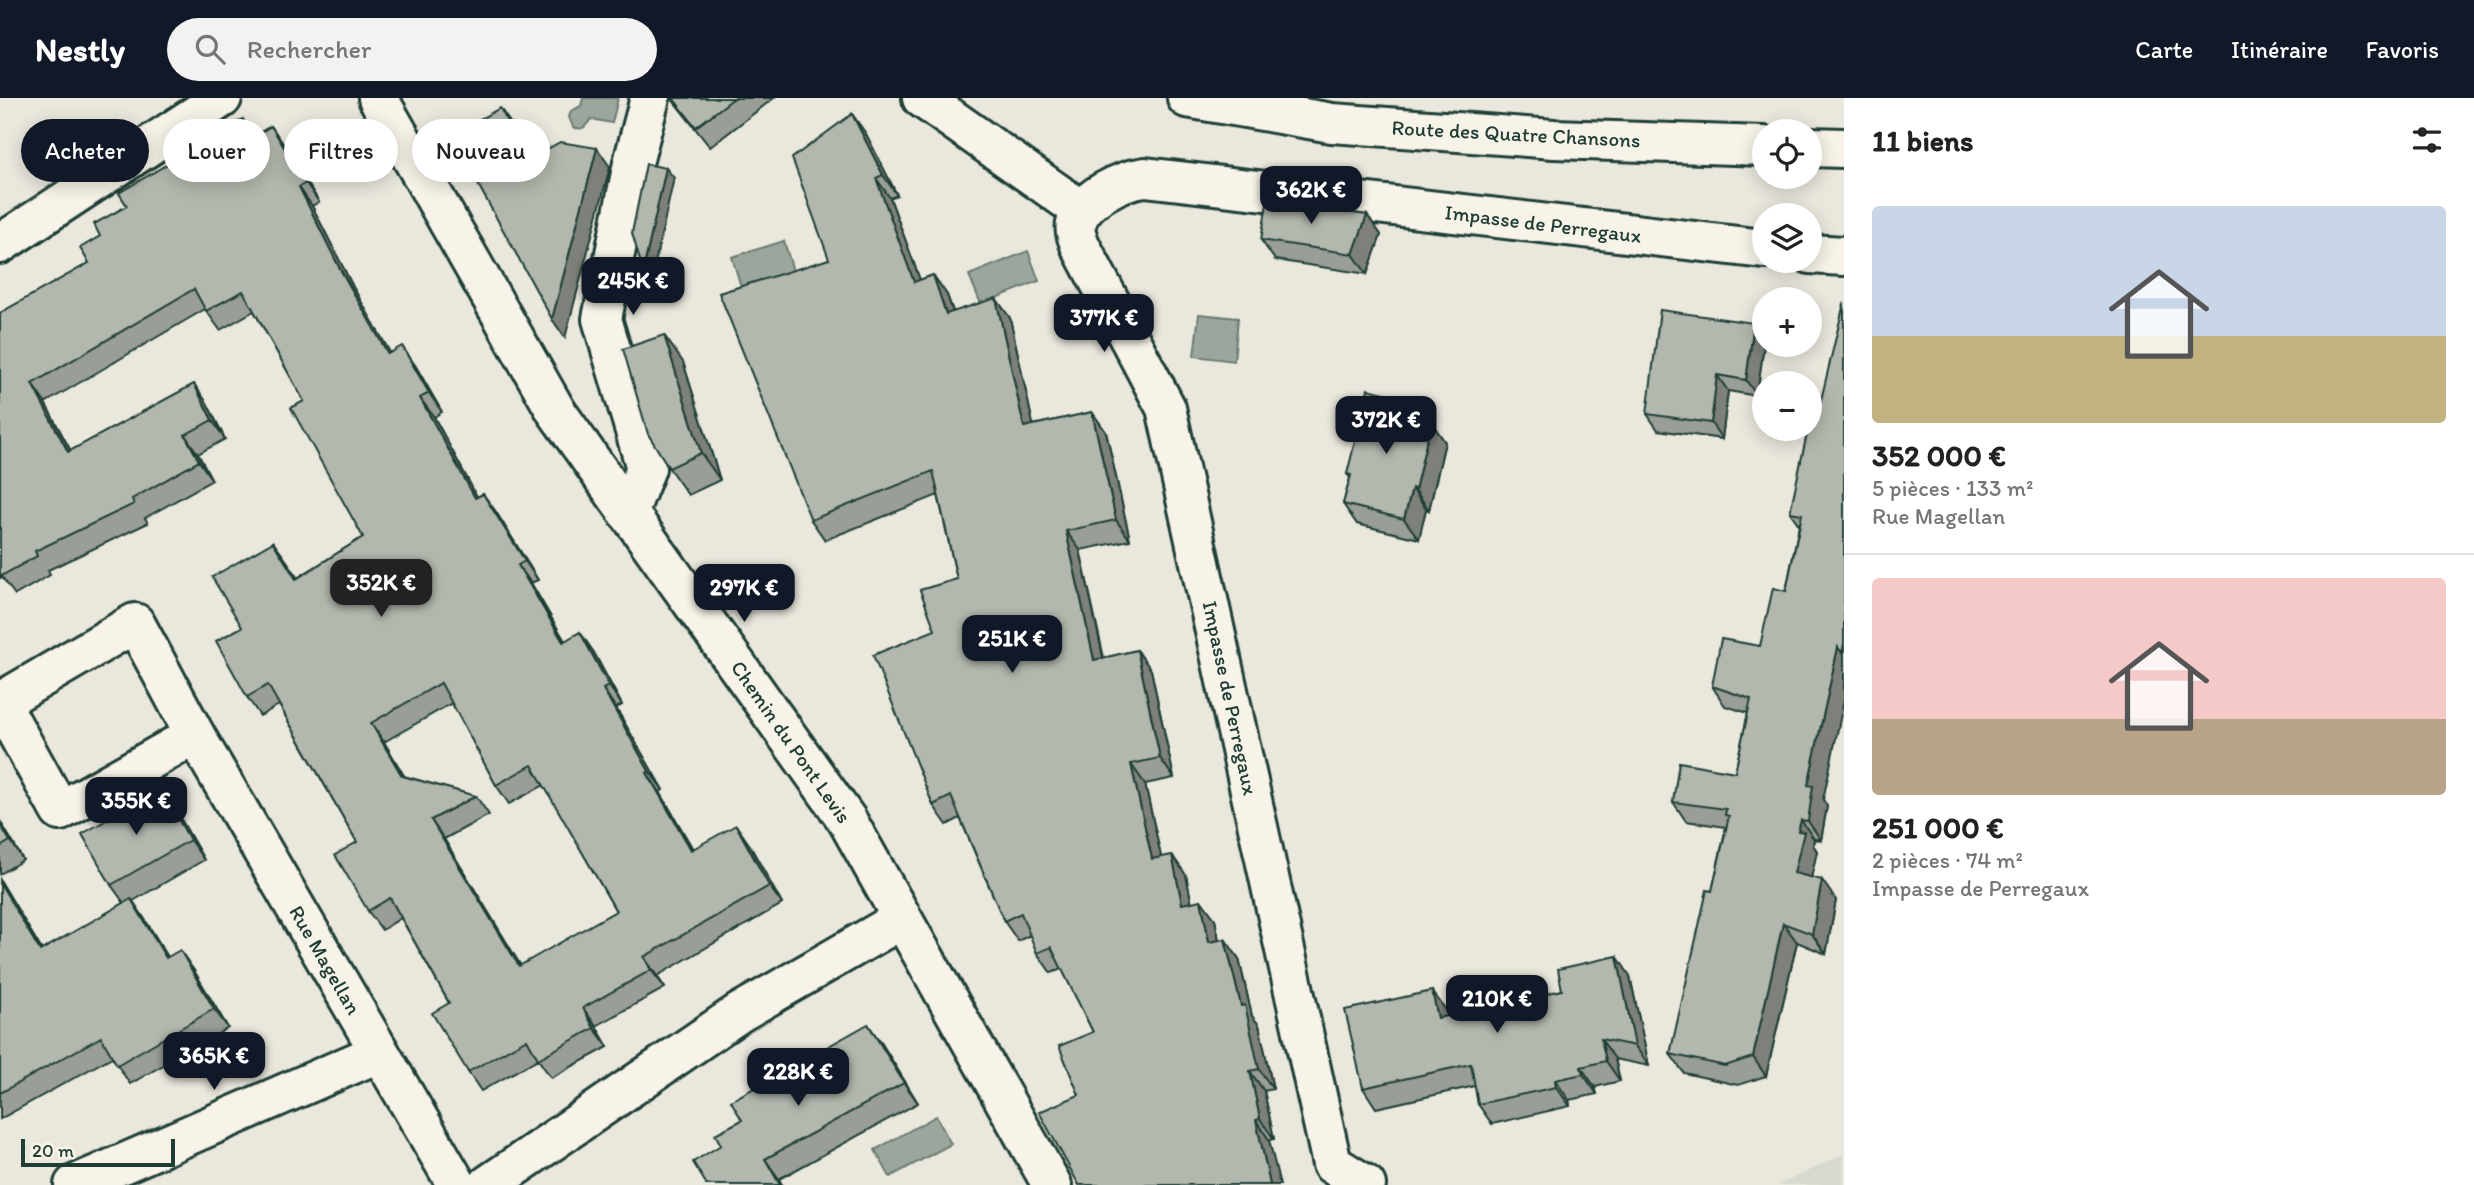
<!DOCTYPE html>
<html lang="fr">
<meta charset="utf-8">
<style>
body{margin:0;font-family:Itim,sans-serif;background:#f2f2f2;color:#222;height:100vh;display:flex;flex-direction:column;font-size:26px;white-space:nowrap}
*{box-sizing:border-box;margin:0}
p{font-size:23px;color:#767676}
.icon{flex:none;width:38px;height:38px;fill:none;stroke:currentColor;stroke-width:2;stroke-linecap:round;stroke-linejoin:round}
.map{position:relative;flex:1;overflow:hidden}
.sheet{display:flex;flex-direction:column;background:#fff;width:630px}
.sheet>*{flex:none}
.banner{position:absolute;left:21px;top:21px;width:665px;height:63px;display:flex;gap:14px}
.buttons{position:absolute;left:1752px;top:21px;display:grid;gap:14px}
.buttons a{display:grid;place-items:center;width:70px;height:70px;border-radius:50%;background:#fff;box-shadow:0 4px 18px #0003;font-size:35px}
.scale{position:absolute;left:21px;bottom:18px;width:154px;box-sizing:border-box;padding-left:7px;border:4px solid #1f3d34;border-top:0;font-size:19px;line-height:24px;white-space:nowrap;color:#1f3d34;-webkit-text-stroke:5px #f7f3e8;paint-order:stroke}
.price{position:absolute;translate:-50% -60px;padding:0 16px;border-radius:14px;background:#111827;color:#fff;font-size:23px;line-height:46px;filter:drop-shadow(0 2px 4px #0008)}
.price::after{content:'';position:absolute;left:50%;top:42px;width:21px;height:16px;margin-left:-10px;background:inherit;clip-path:polygon(0 0,100% 0,50% 100%)}
.price.current{background:#222;color:#fff}
ul{padding:0;list-style:none}
li{display:grid;align-content:center;gap:14px;height:371px;padding:0 28px}
li+li{border-top:2px solid #e0e0e0}
li span{display:grid;place-items:center;height:217px;border-radius:7px;color:#555}
li>.icon{margin-inline-start:auto}
span .icon{width:126px;height:126px;fill:#fffc;stroke-width:1}
li b{font-size:30px}
h2{display:flex;justify-content:space-between;align-items:center;height:84px;padding:0 28px;font-size:30px}
.tag{padding:0 24px;border-radius:32px;background:#fff;box-shadow:0 4px 18px #0003;font-size:24px;line-height:63px}
.tag.current{background:#111827;color:#fff}
header{display:flex;align-items:center;gap:42px;box-sizing:border-box;height:98px;padding:0 35px;background:#111827;color:#fff}
header strong{font-size:33px}
nav{display:flex;gap:38px;margin-inline-start:auto;font-size:24px}
.search{width:490px;height:63px;background:#f2f2f2;display:flex;align-items:center;gap:18px;box-sizing:border-box;padding:0 24px;border-radius:38px;color:#767676;font-size:26px}
main{display:flex;flex:1;min-height:0}
.map>svg:first-child{display:block}
</style>
<header>
<strong>Nestly</strong>
<div class="search"><svg class="icon" aria-label="search" viewBox="0 0 24 24"><circle cx="10" cy="10" r="6"/><path d="M15 15l6 6"/></svg>Rechercher</div>
<nav><a>Carte</a><a>Itinéraire</a><a>Favoris</a></nav>
</header>
<main>
<div class="map">
<svg width="1844" height="1087" viewBox="0 0 1844 1087">
<rect width="100%" height="100%" fill="#eae8dd"/>
<filter id="ink" filterUnits="userSpaceOnUse"><feTurbulence type="fractalNoise" baseFrequency=".0143" numOctaves="2"/><feDisplacementMap in="SourceGraphic" scale="14" xChannelSelector="R" yChannelSelector="G"/><feConvolveMatrix kernelMatrix="1 2 1 2 8 2 1 2 1" color-interpolation-filters="sRGB"/></filter>
<g filter="url(#ink)">
<polygon fill="#d9dacf" points="1844,1056 1844,1087 1778,1087"/>
<g fill="#9ca69c" stroke="#6a7c72" stroke-width="2">
<path d="M583 0H618L612 25 591 21C585 29 583 33 573 29L569 19 571 13 581 8Z"/>
<polygon points="784,143 793,173 741,189 732,159"/>
<polygon points="1028,153 1039,183 981,206 969,177"/>
<polygon points="1199,216 1238,220 1234,263 1194,258"/>
<polygon points="936,1018 951,1046 890,1079 875,1052"/>
</g>
<g fill="none" stroke-linecap="round" stroke-linejoin="round">
<defs>
<g id="minor">
<polyline points="378,0 556,313 847,722 1052,1087"/>
<polyline points="922,0 1081,112"/>
<polyline points="0,146 222,0"/>
<polyline points="1810,156 1844,158"/>
<polyline points="628,415 646,370 602,221 633,65 650,0"/>
<polyline points="0,604 135,525 195,637 457,1087"/>
<polyline points="0,604 60,713 195,637"/>
<polyline points="74,1087 378,955"/>
<polyline points="488,1087 739,915 902,821"/>
<path d="M1366 1087 1332 1066 1166 310 1080 147C1078 141 1074 132 1076 126 1082 100 1121 82 1145 79L1764 151"/>
</g>
<g id="primary">
<polyline points="1187,0 1332,25 1554,41 1764,48"/>
<polyline points="1810,49 1844,50"/>
</g>
</defs>
<use href="#minor" stroke="#1f3d34" stroke-width="44"/>
<use href="#primary" stroke="#1f3d34" stroke-width="44"/>
<use href="#minor" stroke="#f7f3e8" stroke-width="38"/>
<use href="#primary" stroke="#f7f3e8" stroke-width="38"/>
</g>
<g fill="#999e96" stroke="#1f3d34" stroke-width="2" fill-rule="evenodd">
<polygon points="671,0 774,0 710,49"/>
<polygon points="852,16 866,36 897,97 890,100 920,182 933,177 947,197 953,213 1010,220 1033,327 1092,314 1106,334 1130,442 1080,452 1104,560 1137,552 1151,572 1174,680 1145,686 1161,759 1186,777 1191,804 1215,821 1219,842 1225,841 1239,861 1252,918 1259,927 1273,991 1264,993 1274,1041 1269,1042 1079,997 1093,934 1062,871 1051,875 1037,855 1030,837 1018,843 1004,823 960,720 947,727 933,707 935,532 957,481 938,397 825,442 811,422 829,161"/>
<path d="M271 28 284 47 319 104 312 108 353 189 390 255 415 267 442 314 434 319 477 399 483 396 496 414 538 482 531 485 565 543 593 553 622 607 616 610 663 692 660 694 693 751 749 746 782 806 657 878 665 890 596 928 608 949 551 980 538 961 481 993 468 974 449 905 401 820 382 832 368 813 357 744 279 607 260 618 247 599 242 529 273 444 297 480 363 439 304 303 254 213 220 232 205 211 45 305 71 353 194 286 207 305 225 341 198 356 212 382 145 420 148 425 48 472 50 477 15 497 2 479 0 480V215L89 165 100 138 255 37ZM452 605 496 687 509 706 544 687 616 813 521 868 444 741 489 717 476 698 404 678 384 644Z"/>
<polygon points="1305,108 1367,117 1381,137 1367,176 1275,162 1261,142"/>
<polygon points="1754,225 1757,298 1728,293 1722,341 1658,332 1647,316"/>
<polygon points="683,264 720,382 688,397 669,370"/>
<polygon points="1817,319 1823,702 1827,708 1821,742 1814,741 1813,747 1817,753 1811,779 1836,802 1826,856 1797,844 1766,978 1738,987 1684,975 1670,956 1712,793 1726,729 1686,723 1673,704 1735,674 1748,615 1725,608 1712,588 1760,548 1786,493 1799,427 1790,414"/>
<polygon points="1423,321 1431,324 1445,344 1429,412 1426,411 1419,441 1357,426 1343,406 1350,380 1347,376"/>
<polygon points="175,711 204,762 133,803 144,820 168,859 193,871 228,930 130,986 112,959 0,1021 0,782 42,852 124,805 111,787"/>
<polygon points="0,723 23,762 0,776"/>
<polygon points="1630,878 1649,968 1615,961 1620,983 1595,989 1597,996 1569,1002 1570,1008 1492,1026 1478,1006 1475,988 1376,1010 1363,990 1446,912 1447,918"/>
<polygon points="882,946 918,1005 779,1081 782,1087 707,1087"/>
</g>
<g fill="#7d817a" stroke="#1f3d34" stroke-width="2">
<polygon points="500,10 513,29 541,80 528,62"/>
<polygon points="852,16 866,36 897,97 883,77"/>
<polygon points="271,28 284,47 319,104 306,85"/>
<polygon points="597,50 610,69 565,240 552,221"/>
<polygon points="666,70 674,80 651,183 643,173"/>
<polygon points="876,80 890,100 928,204 914,184"/>
<polygon points="299,89 312,108 353,189 401,274 388,256 340,171"/>
<polygon points="1367,117 1381,137 1367,176 1353,156"/>
<polygon points="933,177 947,197 960,235 946,216"/>
<polygon points="996,200 1010,220 1038,349 1024,329"/>
<polygon points="1754,225 1764,239 1764,247 1757,298 1746,282"/>
<polygon points="664,237 683,264 720,382 701,355"/>
<polygon points="402,248 415,267 442,314 429,295"/>
<polygon points="1717,277 1728,293 1722,341 1711,325"/>
<polygon points="32,286 45,305 81,373 68,354"/>
<polygon points="194,286 207,305 225,341 212,322"/>
<polygon points="420,300 434,319 488,419 475,400"/>
<polygon points="1408,301 1423,321 1419,337 1404,317"/>
<polygon points="1092,314 1106,334 1130,442 1116,422"/>
<polygon points="1431,324 1445,344 1429,412 1415,392"/>
<polygon points="185,337 198,356 212,382 199,363"/>
<polygon points="1412,390 1426,411 1419,441 1404,421"/>
<polygon points="483,396 496,414 538,482 525,463"/>
<polygon points="1066,433 1080,452 1108,582 1094,562"/>
<polygon points="273,444 287,463 310,500 296,481"/>
<polygon points="518,467 531,485 576,563 563,544"/>
<polygon points="580,534 593,553 622,607 609,588"/>
<polygon points="1844,546 1844,602 1823,702 1827,708 1821,742 1808,723 1808,687 1838,549"/>
<polygon points="1137,552 1151,572 1174,680 1160,660"/>
<polygon points="603,591 616,610 663,692 649,673"/>
<polygon points="371,625 384,644 415,696 402,678"/>
<polygon points="1131,666 1145,686 1166,781 1152,761"/>
<polygon points="647,675 660,694 704,771 691,752"/>
<polygon points="161,691 175,711 204,762 190,742"/>
<polygon points="431,722 444,741 532,887 519,868"/>
<polygon points="1801,722 1814,741 1813,747 1817,753 1808,794 1794,775 1798,733"/>
<polygon points="0,723 23,762 0,726"/>
<polygon points="736,727 749,746 782,806 769,788"/>
<polygon points="1172,757 1186,777 1196,826 1182,806"/>
<polygon points="0,782 53,872 40,853 0,785"/>
<polygon points="1822,782 1836,802 1826,856 1812,836"/>
<polygon points="131,801 144,820 180,879 166,860"/>
<polygon points="1201,802 1215,821 1223,864 1209,844"/>
<polygon points="1783,825 1797,844 1766,978 1753,959"/>
<polygon points="1225,841 1239,861 1252,918 1259,927 1273,991 1259,971 1241,908"/>
<polygon points="180,852 193,871 228,930 214,911"/>
<polygon points="1617,858 1630,878 1649,968 1635,948"/>
<polygon points="644,859 657,878 665,890 651,872"/>
<polygon points="1432,893 1446,912 1452,940 1438,920"/>
<polygon points="583,910 596,928 608,949 594,930"/>
<polygon points="868,926 882,946 918,1005 904,985"/>
<polygon points="1601,941 1615,961 1620,983 1606,963"/>
<polygon points="1581,969 1595,989 1597,996 1583,976"/>
<polygon points="1250,973 1264,993 1274,1041 1260,1021"/>
<polygon points="1555,982 1569,1002 1570,1008 1556,989"/>
<polygon points="1256,1022 1269,1042 1280,1087 1270,1087"/>
<polygon points="765,1061 779,1081 782,1087 780,1087"/>
</g>
<g fill="#b2b8ae" stroke="#1f3d34" stroke-width="2" fill-rule="evenodd">
<polygon points="673,0 734,0 696,29"/>
<polygon points="500,10 528,62 560,44 597,50 552,221 458,50 458,33"/>
<polygon points="852,16 883,77 876,80 914,184 933,177 946,216 996,200 1024,329 1092,314 1116,422 1066,433 1094,562 1137,552 1160,660 1131,666 1152,761 1172,757 1182,806 1201,802 1209,844 1225,841 1241,908 1245,907 1259,971 1250,973 1260,1021 1256,1022 1270,1087 1079,1087 1039,1014 1079,997 1059,948 1093,934 1051,849 1037,855 1021,815 1004,823 951,698 933,707 873,557 935,532 920,492 957,481 933,373 811,422 719,195 829,161 792,60"/>
<path d="M243 21 253 39 271 28 306 85 299 89 340 171 388 256 402 248 429 295 420 300 475 400 483 396 525 463 518 467 563 544 580 534 609 588 603 591 649 673 647 675 691 752 736 727 769 788 644 859 651 872 583 910 594 930 538 961 527 941 468 974 432 915 449 905 390 800 368 813 335 757 357 744 268 587 247 599 216 543 242 529 212 479 273 444 296 481 363 439 291 310 304 303 243 193 206 213 194 191 32 286 68 354 194 286 212 322 185 337 199 363 132 401 134 406 35 453 37 458 1 478 0 476V215L89 165 80 150 100 138 94 126 127 108 119 95ZM441 585 496 687 532 667 616 813 519 868 431 722 476 698 402 678 371 625Z"/>
<polygon points="646,66 666,70 643,173 632,135"/>
<polygon points="1268,99 1301,102 1304,108 1367,117 1353,156 1261,142"/>
<polygon points="1844,205 1844,546 1842,555 1838,549 1808,687 1813,688 1808,723 1801,722 1798,733 1804,734 1794,775 1822,782 1812,836 1783,825 1753,959 1725,968 1670,956 1707,792 1712,793 1729,718 1725,717 1726,711 1673,704 1679,664 1735,674 1751,601 1712,588 1721,541 1760,548 1773,490 1786,493 1802,416 1790,414 1808,331 1810,331 1811,317 1817,319"/>
<polygon points="1660,212 1754,225 1746,282 1717,277 1711,325 1647,316"/>
<polygon points="664,237 701,355 669,370 648,336 623,251"/>
<polygon points="1368,291 1408,301 1404,317 1431,324 1415,392 1412,390 1404,421 1343,406 1351,377 1347,376"/>
<polygon points="161,691 190,742 111,787 82,736"/>
<polygon points="0,726 10,743 0,749"/>
<polygon points="0,785 40,853 131,801 166,860 180,852 214,911 117,967 101,939 0,995"/>
<polygon points="1617,858 1635,948 1601,941 1606,963 1581,969 1583,976 1555,982 1556,989 1478,1006 1471,966 1363,990 1345,912 1432,893 1438,920 1562,892 1558,871"/>
<polygon points="868,926 904,985 765,1061 780,1087 707,1087 693,1064 721,1047 715,1036 742,1022 731,1003"/>
</g>
</g>
<g text-anchor="middle" stroke-width="5" stroke-linejoin="round" paint-order="stroke">
<g font-size="21" fill="#1f3d34" stroke="#f7f3e8">
<text transform="translate(1516 36) rotate(3)" y="7">Route des Quatre Chansons</text>
<text transform="translate(1543 126) rotate(7)" y="7">Impasse de Perregaux</text>
<text transform="translate(1230 600) rotate(78)" y="7">Impasse de Perregaux</text>
<text transform="translate(791 644) rotate(55)" y="7">Chemin du Pont Levis</text>
<text transform="translate(325 862) rotate(60)" y="7">Rue Magellan</text>
</g>
</g>
</svg>
<div class="buttons">
<a><svg class="icon" aria-label="locate" viewBox="0 0 24 24"><circle cx="12" cy="12" r="6"/><path d="M12 2v4M12 18v4M2 12h4M18 12h4"/></svg></a>
<a><svg class="icon" aria-label="layers" viewBox="0 0 24 24"><path d="M12 4l9 5-9 5-9-5zM3 14l9 5 9-5"/></svg></a>
<a>+</a>
<a>−</a>
</div>
<div class="scale">20 m</div>
<b class="price" style="left:1311px;top:128px">362K €</b>
<b class="price" style="left:633px;top:219px">245K €</b>
<b class="price" style="left:1104px;top:256px">377K €</b>
<b class="price" style="left:1386px;top:358px">372K €</b>
<b class="price current" style="left:381px;top:521px">352K €</b>
<b class="price" style="left:744px;top:526px">297K €</b>
<b class="price" style="left:1012px;top:577px">251K €</b>
<b class="price" style="left:136px;top:739px">355K €</b>
<b class="price" style="left:1497px;top:937px">210K €</b>
<b class="price" style="left:214px;top:994px">365K €</b>
<b class="price" style="left:798px;top:1010px">228K €</b>
<div class="banner">
<a class="tag current">Acheter</a>
<a class="tag">Louer</a>
<a class="tag">Filtres</a>
<a class="tag">Nouveau</a>
</div>
</div>
<section class="sheet">
<h2>11 biens<svg class="icon" aria-label="filters" viewBox="0 0 24 24"><path d="M4 7h16M4 17h16"/><circle cx="9" cy="7" r="2"/><circle cx="15" cy="17" r="2"/></svg></h2>
<ul>
<li><span style="background:linear-gradient(#c9d6e8 60%,#c2b280 0)"><svg class="icon" aria-label="home" viewBox="0 0 24 24"><path d="M3 11l9-7 9 7M6 9v11h12V9"/></svg></span><div><b>352 000 €</b><p>5 pièces · 133 m²</p><p>Rue Magellan</p></div></li>
<li><span style="background:linear-gradient(#f6c9c9 65%,#b9a48a 0)"><svg class="icon" aria-label="home" viewBox="0 0 24 24"><path d="M3 11l9-7 9 7M6 9v11h12V9"/></svg></span><div><b>251 000 €</b><p>2 pièces · 74 m²</p><p>Impasse de Perregaux</p></div></li>
</ul>
</section>
</main>
